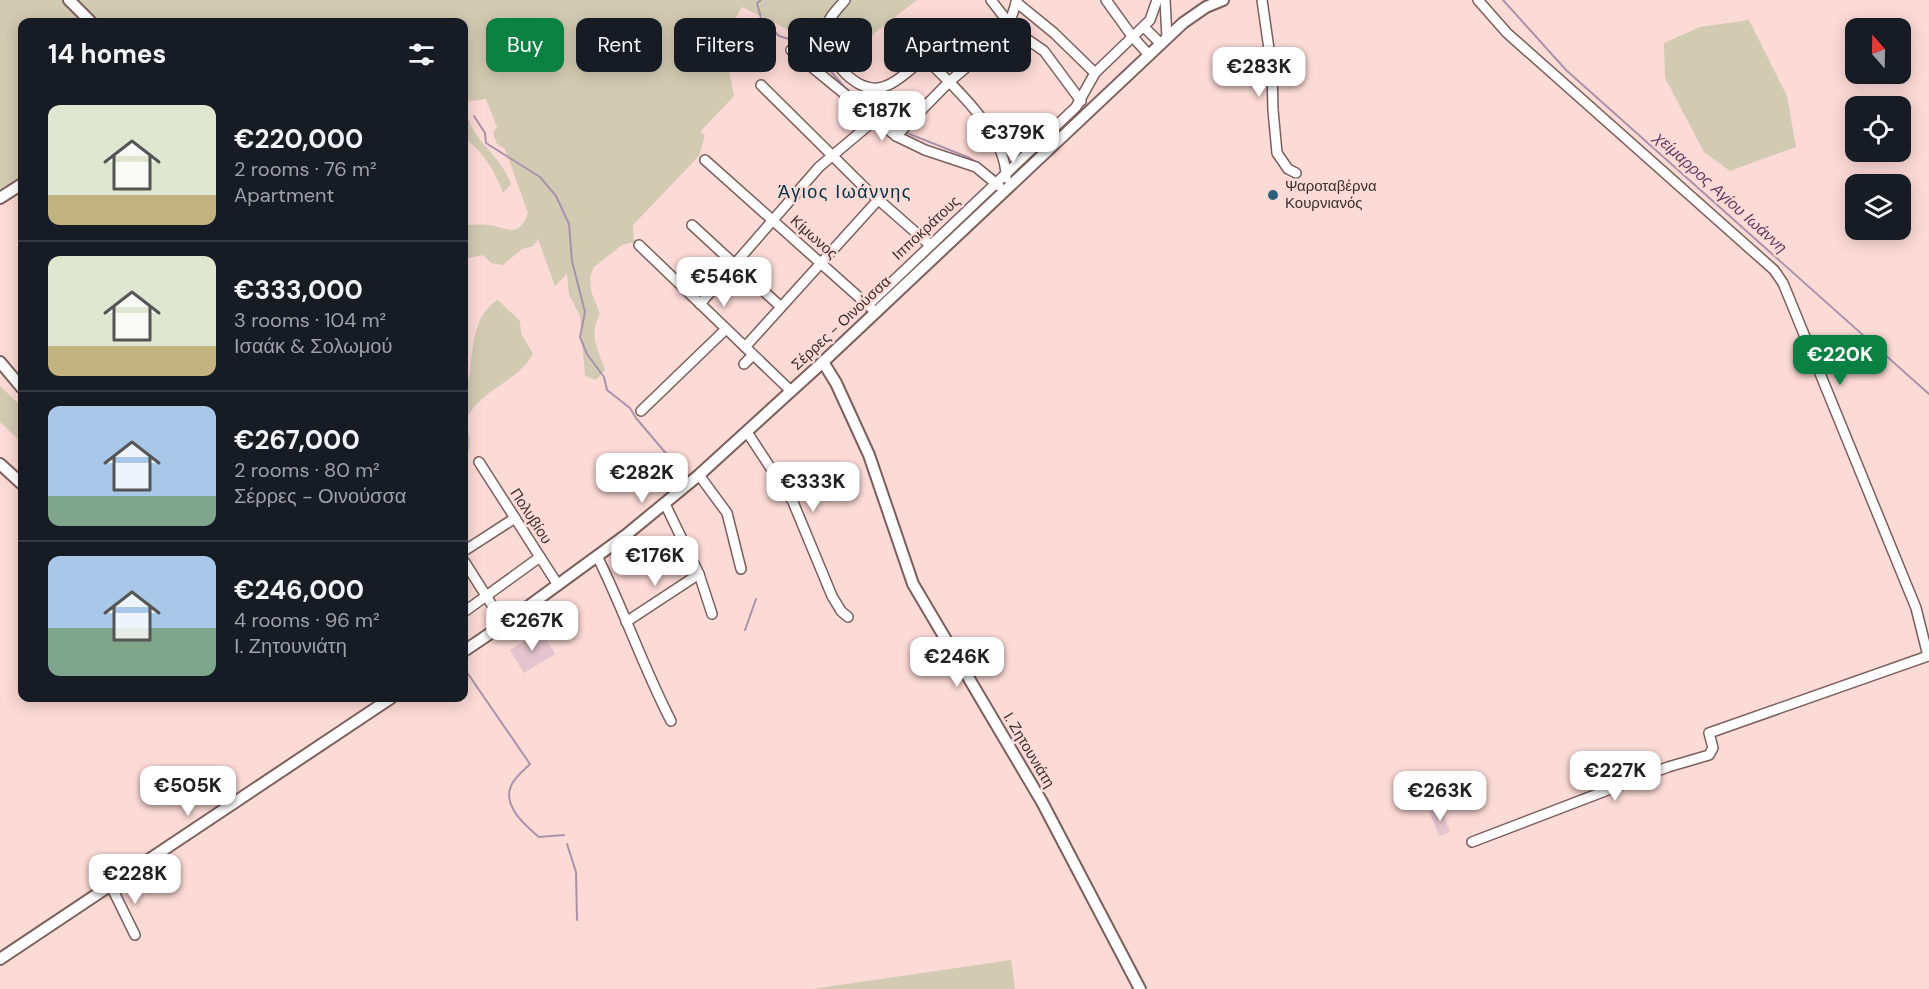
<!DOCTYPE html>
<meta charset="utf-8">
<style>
body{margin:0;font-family:"DM Sans",sans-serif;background:#20242c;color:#f1f3f6;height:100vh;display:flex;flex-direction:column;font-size:22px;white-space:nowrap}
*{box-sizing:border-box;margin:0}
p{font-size:20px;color:#9ea1a6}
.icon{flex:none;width:33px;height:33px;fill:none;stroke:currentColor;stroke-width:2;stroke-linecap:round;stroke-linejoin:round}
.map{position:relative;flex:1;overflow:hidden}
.side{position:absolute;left:18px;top:18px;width:450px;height:684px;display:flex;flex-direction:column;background:#171b24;border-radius:12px;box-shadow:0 3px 15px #0003}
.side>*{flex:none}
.guide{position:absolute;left:486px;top:18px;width:570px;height:54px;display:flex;gap:12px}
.needle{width:39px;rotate:340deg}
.buttons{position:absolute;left:1845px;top:18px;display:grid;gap:12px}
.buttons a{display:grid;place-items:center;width:66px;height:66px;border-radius:12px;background:#171b24;box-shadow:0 3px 15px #0003;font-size:30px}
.price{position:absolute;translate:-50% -51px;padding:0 14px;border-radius:12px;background:#fff;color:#222;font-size:20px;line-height:39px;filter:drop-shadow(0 2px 3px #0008)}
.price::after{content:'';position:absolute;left:50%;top:36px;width:18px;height:14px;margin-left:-9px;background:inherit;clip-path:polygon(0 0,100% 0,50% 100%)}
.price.current{background:#0b8043;color:#fff}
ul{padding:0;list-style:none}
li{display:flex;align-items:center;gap:18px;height:150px;padding:0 30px}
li+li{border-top:2px solid #363941}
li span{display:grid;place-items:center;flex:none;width:168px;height:120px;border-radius:12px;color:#555}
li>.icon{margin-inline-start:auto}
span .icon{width:72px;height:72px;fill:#fffc;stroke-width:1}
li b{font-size:26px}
h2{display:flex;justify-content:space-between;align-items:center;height:72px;padding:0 30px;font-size:26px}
.chip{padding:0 21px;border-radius:12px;background:#171b24;box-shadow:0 3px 15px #0003;font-size:21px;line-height:54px}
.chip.current{background:#0b8043;color:#fff}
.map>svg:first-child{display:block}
</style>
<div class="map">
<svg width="1929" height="989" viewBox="0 0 1929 989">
<rect width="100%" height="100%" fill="#fcdad6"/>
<g fill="#d3cab3">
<path d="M0 0H917L844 57 742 7 723 40 734 96 700 132 705 135 699 156 633 225 634 242 622 245 594 267 590 277 591 291 600 314C588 335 598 349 605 370L596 380 585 376 580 316 569 295 567 274 555 286 538 239 533 246 522 249 503 265 491 263 483 255 464 259V225C472 225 480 224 489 225 509 228 518 239 528 213L505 149 497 144 493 133 497 127 486 99 465 102C468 142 498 149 511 184L503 193C494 170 484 152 464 138V22H22V176L0 192Z"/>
<polygon points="1749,20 1787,96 1796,147 1730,171 1704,152 1665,78 1664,43 1700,27"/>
<path d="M498 300 520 321 521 333 533 354C519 380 485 388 469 414 460 431 480 438 464 457 463 438 461 417 464 400 465 390 469 381 470 372 473 347 473 314 498 300Z"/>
<polygon points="0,386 22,407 22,443 0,422"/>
<polygon points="1011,960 1015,989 812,989"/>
</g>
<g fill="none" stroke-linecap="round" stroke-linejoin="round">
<g stroke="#aa93aa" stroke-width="2">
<polyline points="761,0 757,3 761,18 779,36 808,45 847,90"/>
<polyline points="1503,0 1566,70 1929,394"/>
<polyline points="856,97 894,127"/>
<polyline points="474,116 485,133 486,143 540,177 556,196 569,224 572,261 585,312 580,337 587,354 604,377 607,390 630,408 636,418 686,477"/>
<polyline points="907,133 970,158 997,177"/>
<polyline points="745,630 756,599"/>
<path d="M464 668 530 764C524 770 514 778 511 786 502 806 526 826 539 837L564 835"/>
<polyline points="567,844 576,872 577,920"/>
</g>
</g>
<g fill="#e4c4ce">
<polygon points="541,631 555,654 524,673 510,650"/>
<polygon points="1440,807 1450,832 1439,836 1429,811"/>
</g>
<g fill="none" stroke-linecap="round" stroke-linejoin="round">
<defs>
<g id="minor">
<path d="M845 0C839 8 829 16 827 26 822 52 851 91 878 88 894 86 909 70 921 61L927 60C956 88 1007 135 1006 178"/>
<polyline points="991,0 1015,31 1044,51 1081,101"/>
<polyline points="1106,0 1132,36 1149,55"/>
<polyline points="1165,0 1167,38"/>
<polyline points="1262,0 1272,70 1273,110 1277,153 1288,169 1296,173"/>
<polyline points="1016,2 1054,33 1095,73"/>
<polyline points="1144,27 1161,44"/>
<polyline points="791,50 896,136 925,150 976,167 999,186"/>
<polyline points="761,85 864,187 930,245"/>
<polyline points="896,136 949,82 1002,37 1008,28 1017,0"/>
<polyline points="705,160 871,308"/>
<polyline points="692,225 781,307"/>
<polyline points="639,245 791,391"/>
<polyline points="700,304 819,167 876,119"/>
<polyline points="868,305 1076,107 1095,73 1150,20 1157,0"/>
<polyline points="745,347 878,200"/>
<polyline points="744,364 753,355"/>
<polyline points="641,411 726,329"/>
<polyline points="747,432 793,502 832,596 841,611 848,617"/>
<polyline points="479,462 558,585"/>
<polyline points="699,475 727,513 741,569"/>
<polyline points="665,504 699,574 712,614"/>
<polyline points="464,551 515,518"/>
<path d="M597 556C624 610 643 667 671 721"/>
<polyline points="464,561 504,624"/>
<polyline points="464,612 540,557"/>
<polyline points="626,622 699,574"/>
<polyline points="1472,842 1668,767 1709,755 1713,748 1709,733 1928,656 1916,608 1783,283 1774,270 1507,33 1478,0"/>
<polyline points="111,886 135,935"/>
</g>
<g id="tertiary">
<polyline points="69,0 91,22"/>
<polyline points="0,198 22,184"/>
<polyline points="0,362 22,388"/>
<polyline points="823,362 836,383 869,455 913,584 1042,802 1140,989"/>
<polyline points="0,464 22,484"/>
<polyline points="464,651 504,624 626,535 699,475 823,362 1183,23 1206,7 1223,0"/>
<polyline points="0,959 391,698"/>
</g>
</defs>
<use href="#minor" stroke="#7c5f5b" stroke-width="12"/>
<use href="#tertiary" stroke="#7c5f5b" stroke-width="14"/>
<use href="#minor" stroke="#fff" stroke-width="9"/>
<use href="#tertiary" stroke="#fff" stroke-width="10"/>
</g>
<circle fill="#2c617d" stroke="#fcdad6" stroke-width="2" cx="1273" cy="195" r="6"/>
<g text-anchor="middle" stroke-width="5" stroke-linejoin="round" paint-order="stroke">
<g font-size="15" fill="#3c302e" stroke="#fcdad6" text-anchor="start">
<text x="1285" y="191">Ψαροταβέρνα<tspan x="1285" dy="17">Κουρνιανός</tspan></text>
</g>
<g font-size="15" fill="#3c302e" stroke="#fcdad6">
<text transform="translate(926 228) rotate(-43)" y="5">Ιπποκράτους</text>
<text transform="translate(814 237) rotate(42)" y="5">Κίμωνος</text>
<text transform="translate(841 323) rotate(-43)" y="5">Σέρρες - Οινούσσα</text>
<text transform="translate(531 516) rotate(57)" y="5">Πολυβίου</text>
<text transform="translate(1029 750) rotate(59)" y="5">Ι. Ζητουνιάτη</text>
</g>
<g font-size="16" font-style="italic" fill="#623f63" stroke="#fcdad6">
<text transform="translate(1721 192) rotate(42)" y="6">χείμαρρος Αγίου Ιωάννη</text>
</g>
<g font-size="18" letter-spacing="1.5" fill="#013145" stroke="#fcdad6">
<text x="845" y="198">Άγιος Ιωάννης</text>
</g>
</g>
</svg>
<div class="buttons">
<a><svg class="needle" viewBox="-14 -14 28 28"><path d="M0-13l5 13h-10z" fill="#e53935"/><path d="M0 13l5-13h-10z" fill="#9ea1a6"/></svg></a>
<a><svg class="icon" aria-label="locate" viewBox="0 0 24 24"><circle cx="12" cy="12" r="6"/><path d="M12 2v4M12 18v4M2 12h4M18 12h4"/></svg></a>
<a><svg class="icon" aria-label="layers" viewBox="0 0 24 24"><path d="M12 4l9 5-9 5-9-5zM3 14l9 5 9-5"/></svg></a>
</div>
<b class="price" style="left:1259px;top:98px">€283K</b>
<b class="price" style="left:882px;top:142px">€187K</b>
<b class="price" style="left:1013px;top:164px">€379K</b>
<b class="price" style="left:724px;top:308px">€546K</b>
<b class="price current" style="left:1840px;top:386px">€220K</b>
<b class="price" style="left:642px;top:504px">€282K</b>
<b class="price" style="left:813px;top:513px">€333K</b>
<b class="price" style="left:655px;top:587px">€176K</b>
<b class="price" style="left:532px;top:652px">€267K</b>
<b class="price" style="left:957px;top:688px">€246K</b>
<b class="price" style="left:1615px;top:802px">€227K</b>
<b class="price" style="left:188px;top:817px">€505K</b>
<b class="price" style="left:1440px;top:822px">€263K</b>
<b class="price" style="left:135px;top:905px">€228K</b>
<div class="guide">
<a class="chip current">Buy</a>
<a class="chip">Rent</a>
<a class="chip">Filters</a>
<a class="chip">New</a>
<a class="chip">Apartment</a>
</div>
<section class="side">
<h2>14 homes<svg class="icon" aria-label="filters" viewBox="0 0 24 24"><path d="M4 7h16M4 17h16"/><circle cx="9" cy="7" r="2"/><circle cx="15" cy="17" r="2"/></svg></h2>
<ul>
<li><span style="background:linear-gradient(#dfe7d0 75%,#c2b280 0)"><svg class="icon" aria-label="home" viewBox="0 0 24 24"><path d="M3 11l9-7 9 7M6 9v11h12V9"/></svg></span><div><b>€220,000</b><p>2 rooms · 76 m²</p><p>Apartment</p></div></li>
<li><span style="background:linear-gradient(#dfe7d0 75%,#c2b280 0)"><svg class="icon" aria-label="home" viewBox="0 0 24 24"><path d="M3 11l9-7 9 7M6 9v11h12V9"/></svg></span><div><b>€333,000</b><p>3 rooms · 104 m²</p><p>Ισαάκ &amp; Σολωμού</p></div></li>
<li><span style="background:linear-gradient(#a9c7e8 75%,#7fa58c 0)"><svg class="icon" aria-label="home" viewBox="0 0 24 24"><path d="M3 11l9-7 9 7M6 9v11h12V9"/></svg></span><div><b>€267,000</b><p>2 rooms · 80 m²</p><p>Σέρρες - Οινούσσα</p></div></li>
<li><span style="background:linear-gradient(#a9c7e8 60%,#7fa58c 0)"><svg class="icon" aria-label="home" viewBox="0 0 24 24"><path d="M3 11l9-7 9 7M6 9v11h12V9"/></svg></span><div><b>€246,000</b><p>4 rooms · 96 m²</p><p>Ι. Ζητουνιάτη</p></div></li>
</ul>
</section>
</div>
